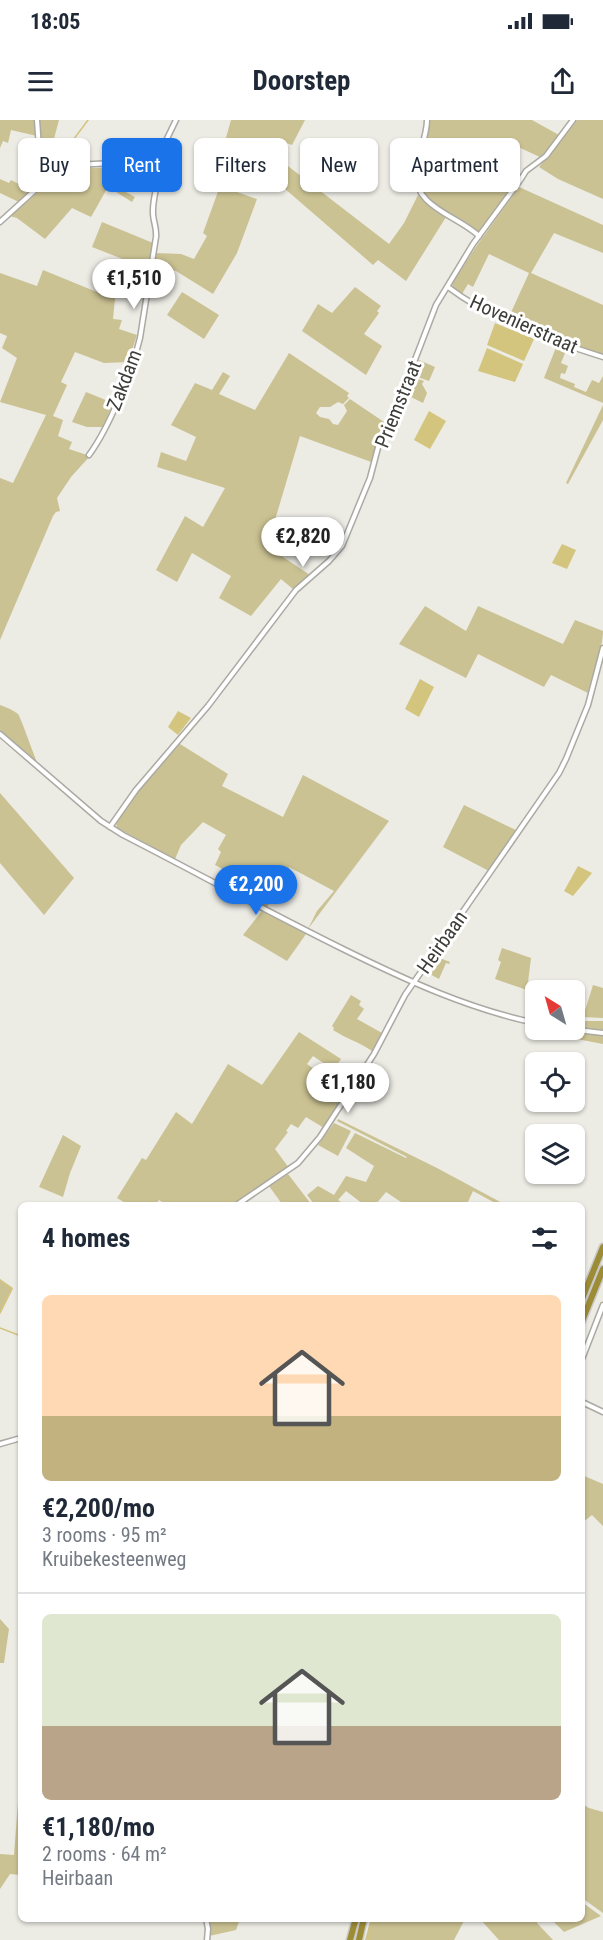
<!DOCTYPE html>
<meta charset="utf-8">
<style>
body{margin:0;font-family:"Roboto Condensed",sans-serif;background:#f6f6f7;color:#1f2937;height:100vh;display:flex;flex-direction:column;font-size:22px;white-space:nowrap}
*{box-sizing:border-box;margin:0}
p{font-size:20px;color:#747a83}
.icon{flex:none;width:33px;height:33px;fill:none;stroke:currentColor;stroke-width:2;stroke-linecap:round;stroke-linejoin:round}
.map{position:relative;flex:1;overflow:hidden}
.details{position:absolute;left:18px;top:1082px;width:567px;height:720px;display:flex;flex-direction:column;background:#fff;border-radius:9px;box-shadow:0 2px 4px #0004}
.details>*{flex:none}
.guide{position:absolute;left:18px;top:18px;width:567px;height:54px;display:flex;gap:12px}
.needle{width:39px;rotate:323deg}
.controls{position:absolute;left:525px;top:860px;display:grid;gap:12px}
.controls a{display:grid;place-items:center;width:60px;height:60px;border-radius:9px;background:#fff;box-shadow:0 2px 4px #0004;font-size:30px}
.price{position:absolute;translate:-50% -51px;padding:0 14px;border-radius:21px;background:#fff;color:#222;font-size:20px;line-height:39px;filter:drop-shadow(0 2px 3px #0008)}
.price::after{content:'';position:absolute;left:50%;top:36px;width:18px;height:14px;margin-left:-9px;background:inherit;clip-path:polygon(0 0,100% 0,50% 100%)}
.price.current{background:#1a73e8;color:#fff}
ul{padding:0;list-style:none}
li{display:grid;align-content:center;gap:12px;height:318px;padding:0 24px}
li+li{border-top:2px solid #e0e1e3}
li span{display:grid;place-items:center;height:186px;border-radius:9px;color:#555}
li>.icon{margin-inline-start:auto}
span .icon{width:108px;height:108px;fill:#fffc;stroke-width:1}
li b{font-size:26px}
h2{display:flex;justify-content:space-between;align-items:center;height:72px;padding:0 24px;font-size:26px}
.chip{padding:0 21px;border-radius:9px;background:#fff;box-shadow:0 2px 4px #0004;font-size:21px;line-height:54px}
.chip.current{background:#1a73e8;color:#fff}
.status{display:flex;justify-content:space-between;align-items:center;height:42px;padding:0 30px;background:#fff;direction:ltr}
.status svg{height:16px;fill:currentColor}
header{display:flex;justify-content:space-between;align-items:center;height:78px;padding:0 24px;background:#fff;font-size:27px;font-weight:700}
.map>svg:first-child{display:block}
</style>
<div class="status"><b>18:05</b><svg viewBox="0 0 49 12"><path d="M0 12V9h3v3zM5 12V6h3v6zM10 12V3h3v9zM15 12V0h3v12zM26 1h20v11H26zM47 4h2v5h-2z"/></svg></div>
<header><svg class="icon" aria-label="menu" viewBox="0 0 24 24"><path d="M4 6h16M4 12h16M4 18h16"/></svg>Doorstep<svg class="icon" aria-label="share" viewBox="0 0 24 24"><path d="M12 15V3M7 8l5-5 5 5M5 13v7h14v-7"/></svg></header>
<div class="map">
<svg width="603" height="1820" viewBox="0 0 603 1820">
<rect width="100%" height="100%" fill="#ecebe4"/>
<g fill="#cbc293">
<polygon points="0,0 36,0 37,16 11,10 8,23 3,21 0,28"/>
<polygon points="39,0 59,0 51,30 41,27"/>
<polygon points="231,0 305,0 292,25 286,23 284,43 389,124 404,103 418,75 446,97 406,161 378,140 373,145 284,68 284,59 220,39"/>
<path d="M429 0H532L559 15 542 38 516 26 513 32 504 28 502 30 493 26 485 43 499 54 508 75 479 112C467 107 423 79 419 68 417 64 417 54 418 50 420 33 428 17 429 0Z"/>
<polygon points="577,0 603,0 603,79 558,59 539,47"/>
<polygon points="153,46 155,48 155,64 152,67 133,60 130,68 125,69 124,71 135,77 132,82 108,67 91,97 72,88 45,119 17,98 10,96 65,49"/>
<polygon points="0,59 9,63 11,60 21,65 28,73 19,82 0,73"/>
<polygon points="220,66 257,79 237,133 213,174 176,151 162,147 157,155 152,154 155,133 181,134 194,139 207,116 203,113"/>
<polygon points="519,67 603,105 603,133 554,113 531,153 603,185 603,236 548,217 508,199 529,153 489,134 473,167 468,164 462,174 454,169 452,164 475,128"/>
<polygon points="102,102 153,123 148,149 92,127"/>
<polygon points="43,150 109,177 113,167 116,168 113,199 122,200 119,209 137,215 128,242 104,243 75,232 61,262 67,265 53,296 63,300 58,316 72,322 69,329 90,336 71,357 57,378 60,391 56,392 53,396 0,520 0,358 13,363 46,295 0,282 17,238 2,228 7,216 0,213 0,153 37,166"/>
<polygon points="355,167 381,186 377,191 379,193 364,214 382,226 366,255 302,211 318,184 332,193"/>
<polygon points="182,172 219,195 204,219 167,195"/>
<polygon points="557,225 567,228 561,243 568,246 565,254 561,253 560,258 575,264 574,267 586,272 592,260 599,263 603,256 603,283 544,258"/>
<polygon points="289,233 349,273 347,276 349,278 343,284 338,282 330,287 320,287 316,293 320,297 329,299 333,304 338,305 347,291 344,285 350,279 387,304 378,321 374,343 300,316 275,400 291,406 284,414 277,433 310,455 294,470 281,459 251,496 219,478 231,456 192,433 177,462 156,450 185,396 203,407 225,368 157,347 161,332 186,341 196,317 171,305 195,263 212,270 223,252 230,256 219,274 255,290"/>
<polygon points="419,240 435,247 429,261 412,255"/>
<polygon points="412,257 424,261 422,264 427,273 423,283 405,274"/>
<polygon points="86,272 113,283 103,307 87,307 72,302"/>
<polygon points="603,285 603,300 568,364 566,363"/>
<path d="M425 486 466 511 478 486 563 524 575 500 603 511C603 528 592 554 588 573L551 555 544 567 478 534 466 558 399 524Z"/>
<path d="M0 585C6 587 13 590 18 594 21 598 33 633 37 642L0 610Z"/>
<polygon points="180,624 228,654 222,666 283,697 303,655 389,701 308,809 317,791 334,771 289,747 267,787 234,770 240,758 215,745 221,732 218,729 226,715 203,702 181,725 175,739 117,708 116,703 139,669"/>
<polygon points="0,673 74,758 44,795 0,743"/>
<polygon points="464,685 518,711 489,751 443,727"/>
<polygon points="262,791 306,814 287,841 243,815"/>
<polygon points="502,828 531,838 527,870 495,859 501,842 498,840"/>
<polygon points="437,837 450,842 449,844 446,843 439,859 428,853"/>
<polygon points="593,865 603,868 603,898 583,897"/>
<path d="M351 875 361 881 359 885 364 889 357 899 382 913 372 931C357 921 347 919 333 910L334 908 332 906Z"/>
<polygon points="574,901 603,901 603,910 575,908"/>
<polygon points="560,910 603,915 603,924 561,916 558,913"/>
<polygon points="299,912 341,939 334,950 313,936 307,944 346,973 324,1008 306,997 298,1008 291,1004 286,1011 288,1012 275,1029 289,1048 263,1064 235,1084 165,1084 159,1080 156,1084 127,1084 117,1078 142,1038 146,1040 176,992 192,1004 228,944 262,965"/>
<polygon points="338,999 437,1048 504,1084 497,1084 473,1071 467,1084 404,1084 386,1072 376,1084 363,1084 346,1071 338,1080 344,1084 314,1084 307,1075 318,1066 334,1075 346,1056 366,1062 374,1046 346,1028 355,1013 406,1038 407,1037 337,1001"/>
<polygon points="334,1003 351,1011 338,1036 318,1025"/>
<polygon points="63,1015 81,1026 70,1053 63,1077 39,1067"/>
<polygon points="288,1054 311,1084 282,1084 269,1066"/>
<polygon points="0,1159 13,1168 0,1194"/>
<polygon points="582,1355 603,1364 603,1406 592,1395 582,1403"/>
<polygon points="0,1499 9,1509 4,1543 0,1543"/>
<polygon points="21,1643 21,1755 10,1754 0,1769 0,1734 14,1735"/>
<polygon points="582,1684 589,1688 603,1692 603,1793 582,1778"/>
<polygon points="583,1783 601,1796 564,1812 554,1802 557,1799 582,1798"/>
<polygon points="371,1798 465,1798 465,1799 454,1820 365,1820"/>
<polygon points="208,1799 240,1799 236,1810 209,1816"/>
<polygon points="480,1799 539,1799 537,1803 553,1820 499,1820"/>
</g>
<g fill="#d4c57e">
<polygon points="495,203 534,219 524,241 487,225"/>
<polygon points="487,228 523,244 515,262 478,251"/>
<polygon points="429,291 446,301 430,329 414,320"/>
<polygon points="562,424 576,430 567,449 552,443"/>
<polygon points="420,559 434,567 419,597 405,589"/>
<polygon points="178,591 191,598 178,615 168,607"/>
<polygon points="578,746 592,753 573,776 564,771"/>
</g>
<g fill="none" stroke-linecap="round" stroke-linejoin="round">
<g stroke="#d4c57e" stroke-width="1.5">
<polyline points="57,46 59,39 88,0"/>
<polyline points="0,1160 12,1169 0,1193"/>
<polyline points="0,1208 21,1216"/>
<polyline points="368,1820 373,1798"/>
</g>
<defs>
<g id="minor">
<polyline points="37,0 39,28 49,32 57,51"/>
<path d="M427 0C427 17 418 33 416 50 412 87 457 95 479 116"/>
<polyline points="0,102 55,52 63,47 75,45 151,41 161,31 176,0"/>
<path d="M448 167C493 201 549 220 603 237"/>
<path d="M89 335C109 308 132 251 140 218L156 117C157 108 153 101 153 93 152 74 163 57 154 39"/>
<path d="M0 614 101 701 123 715C197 753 270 793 345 830 406 860 468 889 536 903"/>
<polyline points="110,707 136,670 208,586 296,470 329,441 342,426 370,358 380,320 396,289 436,185 473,124 521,59 526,51 546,36 573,0"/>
<polyline points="569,909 603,913"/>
<polyline points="238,1084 298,1043 320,1017 374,934 405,875 559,653 566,639 588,585 603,528"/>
<polyline points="582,1239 603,1185"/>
<polyline points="582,1282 603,1292"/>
<polyline points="0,1324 21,1318"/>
<polyline points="206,1798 208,1809 207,1820"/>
</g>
<g id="highway">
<polyline points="582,1179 603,1127"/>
<polyline points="582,1201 603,1149"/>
<polyline points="350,1820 356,1798"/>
<polyline points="359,1820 364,1798"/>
</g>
</defs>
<use href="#minor" stroke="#aaa9a3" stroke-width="7"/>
<use href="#highway" stroke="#c9c9c8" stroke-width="9"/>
<use href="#minor" stroke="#fff" stroke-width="4"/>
<use href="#highway" stroke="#9d8c36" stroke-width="6"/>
</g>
<g text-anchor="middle" stroke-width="6" stroke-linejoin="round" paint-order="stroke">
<g font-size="20" fill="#3d3d3a" stroke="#fff">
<text transform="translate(524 204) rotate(24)" y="7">Hovenierstraat</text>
<text transform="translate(124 260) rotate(-69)" y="7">Zakdam</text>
<text transform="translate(398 284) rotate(-68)" y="7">Priemstraat</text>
<text transform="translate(442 822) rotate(-55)" y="7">Heirbaan</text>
</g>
</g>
</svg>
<div class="controls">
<a><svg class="needle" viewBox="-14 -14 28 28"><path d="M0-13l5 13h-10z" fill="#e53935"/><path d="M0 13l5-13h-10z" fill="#747a83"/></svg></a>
<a><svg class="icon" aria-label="locate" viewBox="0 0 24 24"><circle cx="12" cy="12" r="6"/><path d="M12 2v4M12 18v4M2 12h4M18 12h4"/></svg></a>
<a><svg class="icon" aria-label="layers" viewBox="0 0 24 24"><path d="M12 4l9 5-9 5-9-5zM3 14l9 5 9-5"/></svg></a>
</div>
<b class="price" style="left:134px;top:190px">€1,510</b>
<b class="price" style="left:303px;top:448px">€2,820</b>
<b class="price current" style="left:256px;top:796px">€2,200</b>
<b class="price" style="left:348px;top:994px">€1,180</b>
<div class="guide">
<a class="chip">Buy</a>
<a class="chip current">Rent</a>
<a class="chip">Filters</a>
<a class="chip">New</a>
<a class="chip">Apartment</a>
</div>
<section class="details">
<h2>4 homes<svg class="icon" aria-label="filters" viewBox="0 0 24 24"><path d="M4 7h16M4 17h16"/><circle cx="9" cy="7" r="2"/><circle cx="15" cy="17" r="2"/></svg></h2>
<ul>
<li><span style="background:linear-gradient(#ffd9b3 65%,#c2b280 0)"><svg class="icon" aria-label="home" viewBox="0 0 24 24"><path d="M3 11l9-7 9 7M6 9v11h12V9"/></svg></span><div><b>€2,200/mo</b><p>3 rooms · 95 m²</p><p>Kruibekesteenweg</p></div></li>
<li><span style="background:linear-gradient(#dfe7d0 60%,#b9a48a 0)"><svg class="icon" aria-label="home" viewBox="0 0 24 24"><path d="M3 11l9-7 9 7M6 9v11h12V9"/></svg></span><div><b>€1,180/mo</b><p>2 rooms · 64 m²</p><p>Heirbaan</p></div></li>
</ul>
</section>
</div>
